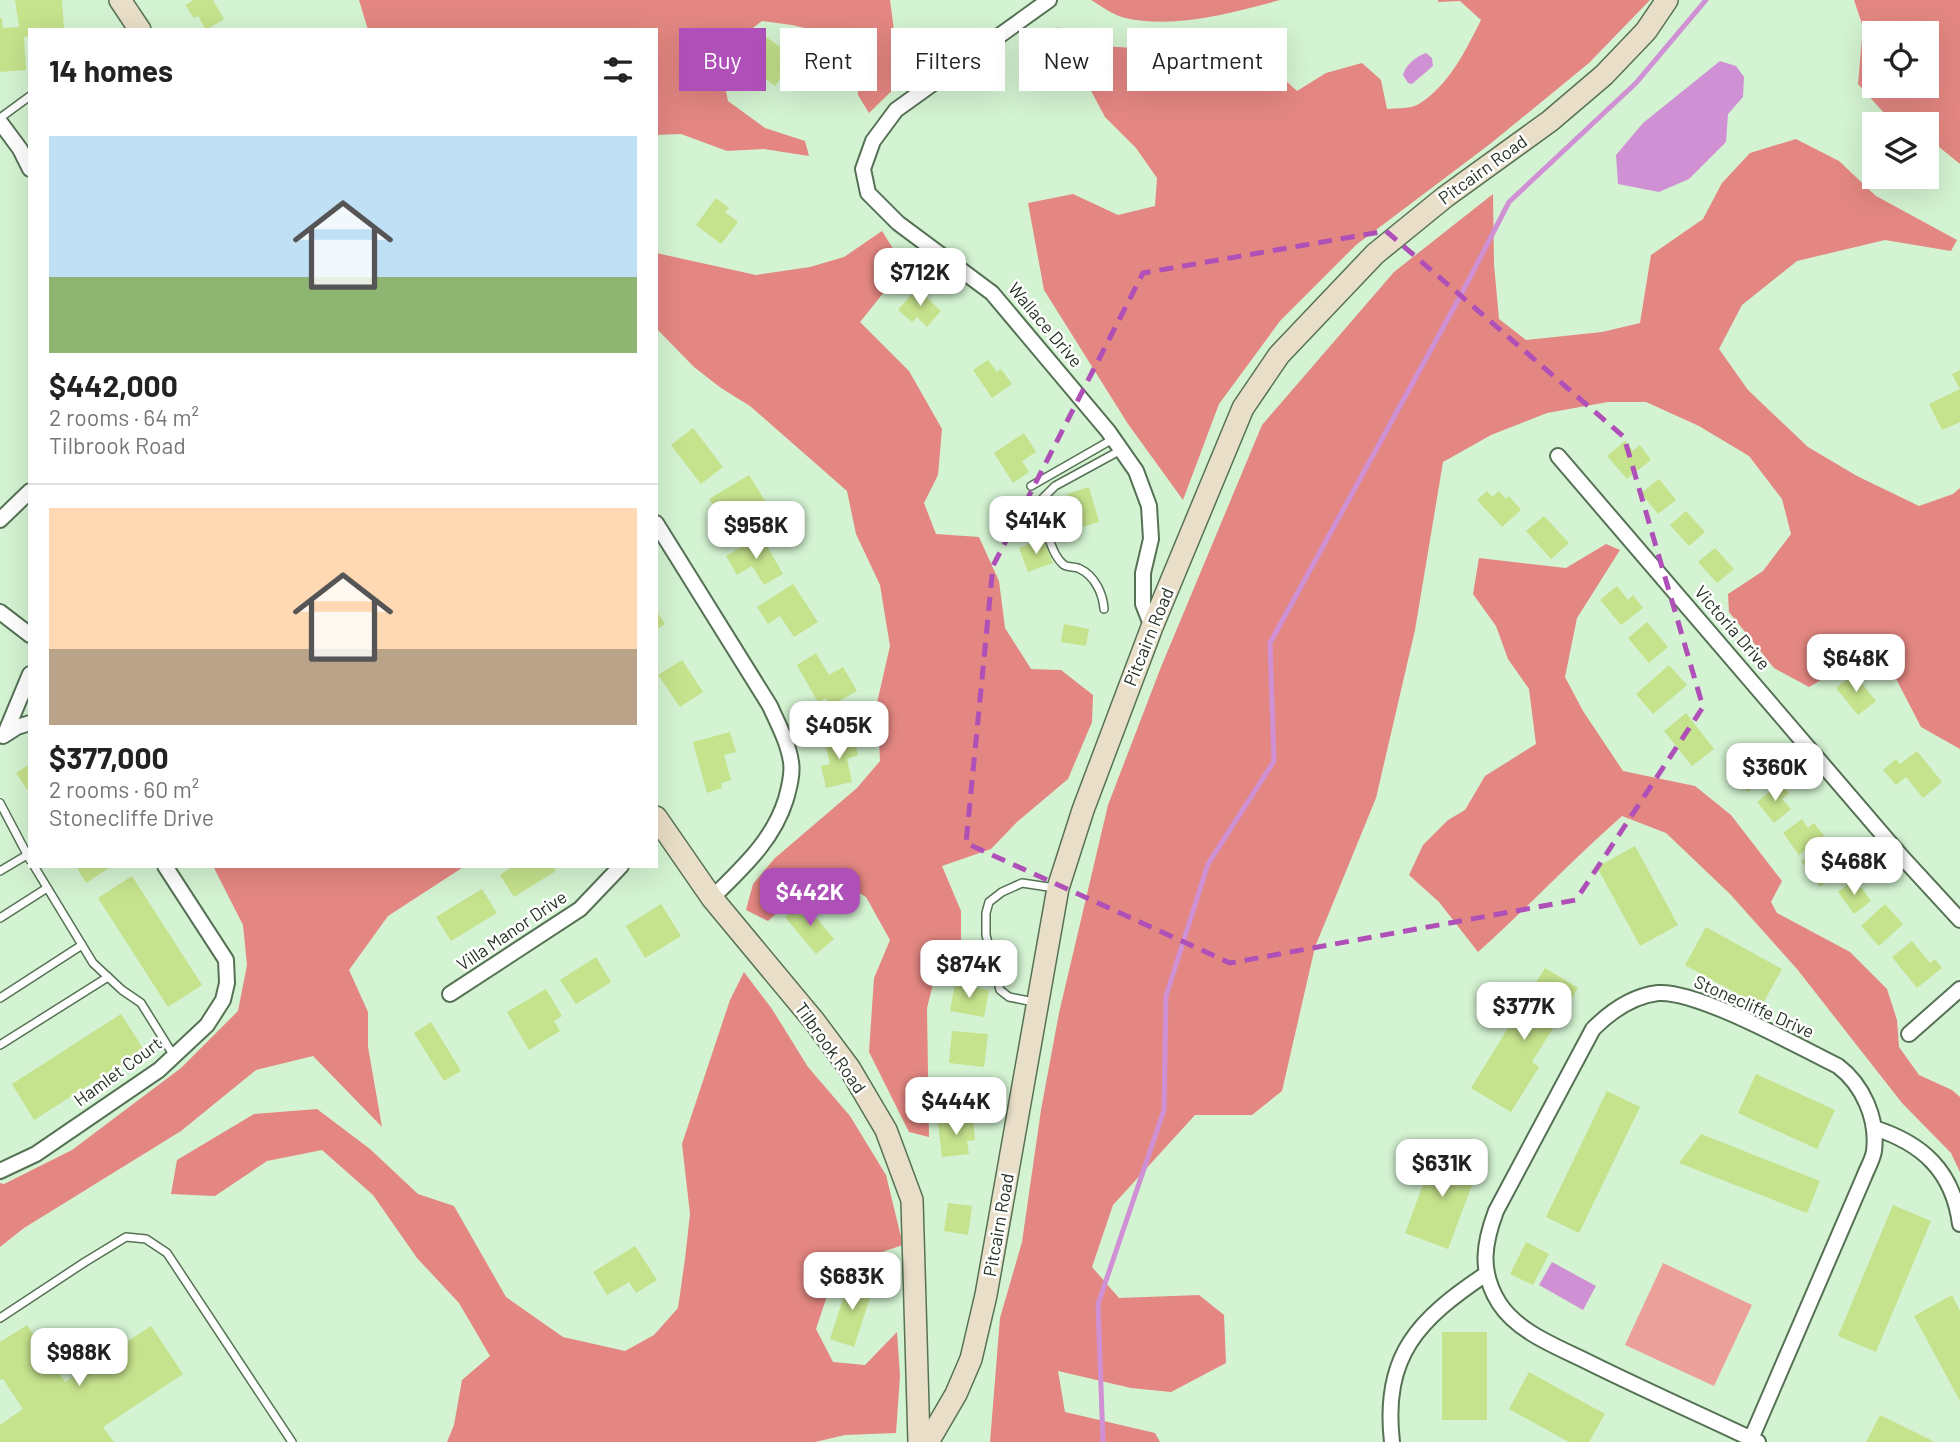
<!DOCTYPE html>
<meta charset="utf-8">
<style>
body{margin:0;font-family:Barlow,sans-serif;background:#f2f2f2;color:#222;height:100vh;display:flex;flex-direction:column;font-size:26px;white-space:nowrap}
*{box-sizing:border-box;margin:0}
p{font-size:23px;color:#767676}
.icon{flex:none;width:38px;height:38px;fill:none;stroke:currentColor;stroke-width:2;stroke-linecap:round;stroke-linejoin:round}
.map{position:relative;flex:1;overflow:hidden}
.side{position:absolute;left:28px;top:28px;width:630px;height:840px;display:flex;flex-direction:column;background:#fff;border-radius:0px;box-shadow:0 7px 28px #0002}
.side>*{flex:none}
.hud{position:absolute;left:679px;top:28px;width:665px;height:63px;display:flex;gap:14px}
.tools{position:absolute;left:1862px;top:21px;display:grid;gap:14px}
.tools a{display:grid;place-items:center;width:77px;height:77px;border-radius:0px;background:#fff;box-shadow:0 7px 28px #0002;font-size:35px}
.price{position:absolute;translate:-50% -60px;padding:0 16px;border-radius:14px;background:#fff;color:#222;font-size:23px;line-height:46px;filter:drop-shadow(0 2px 4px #0008)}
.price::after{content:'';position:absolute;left:50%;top:42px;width:21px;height:16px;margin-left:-10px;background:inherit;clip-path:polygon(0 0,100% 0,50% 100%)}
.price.on{background:#af4fb8;color:#fff}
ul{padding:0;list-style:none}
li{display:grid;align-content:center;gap:14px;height:371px;padding:0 21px}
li+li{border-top:2px solid #e0e0e0}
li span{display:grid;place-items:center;height:217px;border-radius:0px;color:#555}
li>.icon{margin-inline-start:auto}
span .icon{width:126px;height:126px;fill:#fffc;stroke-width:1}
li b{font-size:30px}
h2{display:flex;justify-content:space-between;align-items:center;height:84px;padding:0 21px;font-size:30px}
.pill{padding:0 24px;border-radius:0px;background:#fff;box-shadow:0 7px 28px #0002;font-size:24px;line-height:63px}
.pill.on{background:#af4fb8;color:#fff}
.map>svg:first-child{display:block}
</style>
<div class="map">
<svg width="1960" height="1442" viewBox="0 0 1960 1442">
<rect width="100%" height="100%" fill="#d4f3d2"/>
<polygon fill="#eca09a" points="1663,1263 1752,1305 1714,1386 1625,1345"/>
<g fill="#e48782" fill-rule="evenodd">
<polygon points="359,0 890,0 895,38 906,54 906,77 869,113 858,95 856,61 835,35 792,25 762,21 734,42 722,73 728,101 765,128 805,141 809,156 764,149 727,151 681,134 656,135 656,30 368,30"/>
<path d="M1091 0H1280C1231 13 1176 29 1125 18 1113 15 1101 6 1091 0Z"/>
<path d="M1438 0H1650L1589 63 1490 144 1356 245 1280 321 1219 404 1183 500 1128 424 1044 290 1028 203 1073 194 1118 215 1155 206 1157 178 1136 148 1105 117 1057 27 1102 46 1198 52 1251 40 1275 71 1297 91 1326 73 1362 63 1381 80 1387 109C1396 108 1411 109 1419 104 1449 85 1466 50 1481 20L1460 1 1438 2Z"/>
<path d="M1854 0H1960V164L1939 147 1927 142V124H1894L1858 84 1863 27ZM1874 33H1927V86H1874Z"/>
<polygon points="1796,139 1839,161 1876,196 1957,240 1951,251 1885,240 1797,261 1742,305 1719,349 1748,390 1808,447 1857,476 1919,506 1953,494 1960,488 1960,749 1921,727 1892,671 1866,654 1809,687 1774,668 1729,612 1728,594 1763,571 1791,534 1782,499 1749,456 1699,426 1646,402 1608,402 1547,413 1491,435 1443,462 1415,630 1376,798 1315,947 1282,1091 1252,1115 1195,1115 1113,1205 1092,1267 1119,1298 1199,1295 1224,1315 1226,1363 1171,1392 1131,1388 1058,1371 1065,1412 1155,1433 1160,1442 990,1442 1000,1318 1022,1242 1041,1110 1059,1013 1108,805 1161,667 1262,425 1394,272 1493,194 1494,264 1499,319 1526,340 1602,332 1640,323 1651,255 1703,219 1722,183 1750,153"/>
<polygon points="882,231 895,252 885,291 860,322 909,371 942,429 938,475 924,503 936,534 979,537 999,581 1005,628 1031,669 1061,670 1093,695 1092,722 1068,779 1017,822 991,849 942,866 961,911 961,948 936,972 927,1008 929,1137 909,1132 869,1052 874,978 890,940 866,897 838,880 801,892 768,921 746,910 753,884 775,858 857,788 880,761 877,703 890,646 880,585 856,534 847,491 750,406 721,388 694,367 656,328 656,253 756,275 810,267 844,257"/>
<path d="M1606 544 1620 550 1577 618 1565 677 1583 711 1623 771 1695 786 1731 815 1782 881 1771 902 1777 913 1850 952 1887 989 1897 1020 1899 1047 1919 1075 1952 1090 1960 1097V1172L1951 1153 1902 1103 1797 969 1730 894 1666 833 1622 816C1572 860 1527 908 1478 952L1439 902 1409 875 1423 845 1448 820 1465 810 1485 776 1536 744 1529 689 1508 659 1496 626 1473 594 1479 558 1566 568Z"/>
<polygon points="213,866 465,866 388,916 349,970 368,1012 368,1047 382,1127 313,1056 256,1070 181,1131 24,1228 0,1247 0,1183 4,1184 72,1150 181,1068 238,1011 247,965 243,925"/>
<polygon points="744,972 772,1009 808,1067 850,1116 886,1175 903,1245 861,1259 832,1281 816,1329 833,1362 865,1365 897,1332 900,1376 896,1433 845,1435 815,1442 447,1442 454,1425 462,1380 490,1356 459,1303 417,1258 373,1195 322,1150 267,1161 215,1196 171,1194 177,1160 254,1114 317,1109 370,1149 418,1194 454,1206 506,1297 563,1337 625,1351 654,1335 678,1308 685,1259 690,1214 682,1144 730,1000"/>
</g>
<g fill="#cf91d4">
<path d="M1426 53 1432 58 1433 66 1412 84 1408 83 1403 75C1405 65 1417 56 1426 53Z"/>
<polygon points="1720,61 1736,66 1744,77 1743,97 1728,114 1726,142 1689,179 1659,192 1618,184 1616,155 1643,123"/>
<polygon points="1552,1262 1596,1286 1583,1310 1539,1285"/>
</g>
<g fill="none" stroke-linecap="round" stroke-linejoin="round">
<polyline stroke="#cf91d4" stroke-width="5" points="1103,1442 1098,1304 1164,1110 1166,996 1208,864 1274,761 1270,643 1463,291 1509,202 1636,83 1706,0"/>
</g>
<g fill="#c5e28c">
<polygon points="15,0 62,0 64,30 30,30 30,36 24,37 26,70 0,72 0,18 2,18 3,28 19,27"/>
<polygon points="194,0 213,0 224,19 206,30 198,16 194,18 185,5"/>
<polygon points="755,29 796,58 775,86 735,57"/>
<polygon points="716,198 729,208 725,212 738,222 721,244 696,225"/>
<polygon points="917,288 941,311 927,327 917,317 912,322 898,310"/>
<polygon points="988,360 997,372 1001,369 1012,384 992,398 973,370"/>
<polygon points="1960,370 1960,422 1942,430 1929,404 1960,389 1952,374"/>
<polygon points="693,428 723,467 701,484 671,445"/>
<polygon points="1024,433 1036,452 1022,461 1029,472 1013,483 994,453"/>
<polygon points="1625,441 1633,451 1640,445 1651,460 1627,479 1607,456"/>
<polygon points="749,475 769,507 747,520 737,505 719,515 709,499"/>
<polygon points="1659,479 1676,500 1658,514 1641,493"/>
<polygon points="1089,487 1099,522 1078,528 1067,494"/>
<polygon points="1487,491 1492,497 1499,491 1506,499 1509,496 1521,510 1502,527 1477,500"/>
<polygon points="1686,511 1705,532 1689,546 1670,525"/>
<polygon points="1544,516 1569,543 1551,559 1526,531"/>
<polygon points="761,536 783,574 764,585 752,566 737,575 726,556"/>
<polygon points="1043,539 1053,563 1028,572 1019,548"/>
<polygon points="1715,548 1734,569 1717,583 1698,562"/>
<polygon points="793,584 818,622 794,637 780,616 768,624 757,607"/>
<polygon points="1617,586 1628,600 1633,595 1643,608 1621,625 1600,600"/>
<polygon points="656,610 665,624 656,630"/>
<polygon points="1647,622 1668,647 1649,663 1628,638"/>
<polygon points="1064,624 1089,629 1086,646 1061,642"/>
<polygon points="816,653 829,675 843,667 857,691 830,706 826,698 818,702 797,665"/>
<polygon points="682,660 703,692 680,707 658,675"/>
<polygon points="1669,665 1687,685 1653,714 1636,694"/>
<polygon points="1854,674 1876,701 1858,715 1836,688"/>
<polygon points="1686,713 1714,749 1692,766 1664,731"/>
<polygon points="730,732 736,752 724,755 731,780 721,783 722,788 707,793 693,742"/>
<polygon points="853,735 858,755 847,759 852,782 826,788 821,766 830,764 825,743"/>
<polygon points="1917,751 1942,782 1923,798 1906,777 1896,785 1883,770 1896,759 1900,764"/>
<polygon points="1742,753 1748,760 1753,756 1760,766 1757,769 1765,779 1748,792 1726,765"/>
<polygon points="30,764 30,794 16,773"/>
<polygon points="1781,783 1789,793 1782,799 1791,809 1774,823 1757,802"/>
<polygon points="1802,819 1808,828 1814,823 1824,836 1799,855 1783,833"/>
<polygon points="1635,846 1678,925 1640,946 1597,867"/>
<polygon points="1822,847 1831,859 1839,854 1848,867 1820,887 1801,861"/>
<polygon points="76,866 112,866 86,883"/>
<polygon points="513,866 553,866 556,871 514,897 500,875"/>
<polygon points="132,876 202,985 168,1007 98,898"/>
<polygon points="1855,879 1871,901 1854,914 1838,892"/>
<polygon points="482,889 497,913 451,941 436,917"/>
<polygon points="803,902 834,939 816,954 785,917"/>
<polygon points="661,904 681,936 645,958 626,926"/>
<polygon points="1885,904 1903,924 1879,946 1861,926"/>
<polygon points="1706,927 1782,969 1761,1007 1685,965"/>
<polygon points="1912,941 1930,963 1935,959 1942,968 1917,988 1892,957"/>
<polygon points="596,957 611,982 576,1004 560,980"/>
<polygon points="1545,968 1578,988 1532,1062 1539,1067 1511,1112 1471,1088"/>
<polygon points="955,984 989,990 984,1017 950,1011"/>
<polygon points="546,989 562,1016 554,1021 560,1031 529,1050 507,1012"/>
<polygon points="121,1014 144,1050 34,1120 12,1084"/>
<polygon points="431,1022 461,1071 444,1081 414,1033"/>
<polygon points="952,1031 988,1034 984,1067 949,1063"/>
<polygon points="1756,1074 1835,1110 1817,1149 1738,1113"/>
<polygon points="1607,1091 1640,1107 1579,1233 1546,1217"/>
<polygon points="973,1119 975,1140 967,1141 969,1154 942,1157 938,1123"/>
<polygon points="1701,1134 1820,1181 1807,1213 1679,1163"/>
<polygon points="1436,1150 1479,1166 1448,1249 1405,1233"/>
<polygon points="948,1203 972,1206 968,1235 944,1231"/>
<polygon points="1893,1205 1931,1221 1876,1352 1838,1336"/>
<polygon points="1526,1242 1549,1254 1533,1285 1510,1274"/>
<polygon points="635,1246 657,1280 636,1293 629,1282 607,1295 593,1272"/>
<polygon points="850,1277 874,1285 854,1347 830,1339"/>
<polygon points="1952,1295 1960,1311 1960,1401 1914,1316"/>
<polygon points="27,1325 65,1382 151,1326 183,1374 103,1427 114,1442 0,1442 0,1425 23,1409 3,1379 0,1380 0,1342"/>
<rect x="1442" y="1332" width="45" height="88"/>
<polygon points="1529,1372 1605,1414 1589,1442 1569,1442 1509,1409"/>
<polygon points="1880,1415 1935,1442 1866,1442"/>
</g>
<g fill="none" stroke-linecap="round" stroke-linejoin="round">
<defs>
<g id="lane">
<polyline points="0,118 30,96"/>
<polyline points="1031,486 1113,439"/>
<path d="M1104 609C1103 594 1095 576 1080 569 1075 566 1069 568 1064 565 1049 553 1043 517 1042 499L1055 486 1121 450"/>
<polyline points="0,803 30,860"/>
<polyline points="34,866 93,963 122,990 141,1003 174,1056"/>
<polyline points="0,871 27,855"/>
<polyline points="0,918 47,888"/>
<polyline points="0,998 82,945"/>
<polyline points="1034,1002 1009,997 1000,990 986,935 986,913 989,902 1002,892 1022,883 1055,888"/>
<polyline points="0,1045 108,977"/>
<polyline points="0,1318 85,1262 126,1237 146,1239 167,1253 292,1442"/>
</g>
<g id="street">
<polyline points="1049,0 896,110 873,141 863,169 868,193 898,223 992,293 1108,431 1136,471 1149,506 1151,539 1143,573 1143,604 1152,627"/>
<polyline points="0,122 20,149 30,169"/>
<polyline points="1558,456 1902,857 1960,920"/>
<polyline points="0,520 30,491"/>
<path d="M656 523 770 706C778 724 788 742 791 762 793 774 789 788 786 799 773 841 742 868 712 898"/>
<polyline points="0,612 30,635"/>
<polyline points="5,734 30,674"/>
<polyline points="3,736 17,727 30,723"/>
<polyline points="450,994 580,909 621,866"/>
<polyline points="1909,1034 1960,989"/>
<path d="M1874 1128C1922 1143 1953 1171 1960 1224"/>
<polyline points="0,1171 36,1154 159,1070 207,1025 223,1000 227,983 226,960 165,866"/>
<path d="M1751 1439 1864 1177C1867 1169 1873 1159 1874 1151 1878 1119 1863 1085 1838 1066 1799 1047 1698 990 1658 993 1632 996 1611 1011 1593 1029L1496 1211C1484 1243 1479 1271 1499 1303 1519 1334 1561 1348 1592 1364 1647 1391 1703 1416 1758 1442"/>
<path d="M1392 1442C1382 1355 1419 1319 1486 1274"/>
</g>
<g id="secondary">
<polyline points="120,0 140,30"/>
<polyline points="656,817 712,898 815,1022 850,1069 886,1130 912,1200 919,1442"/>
<polyline points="928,1442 956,1394 971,1359 986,1295 1058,888 1083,810 1152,627 1243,408 1279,355 1375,254 1445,197 1550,121 1604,75 1646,31 1667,0"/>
</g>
</defs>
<use href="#lane" stroke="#567255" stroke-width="10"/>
<use href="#street" stroke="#567255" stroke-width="18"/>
<use href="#secondary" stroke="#567255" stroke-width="24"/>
<use href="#lane" stroke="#fff" stroke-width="7"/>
<use href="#street" stroke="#fff" stroke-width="14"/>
<use href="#secondary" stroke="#e9dec7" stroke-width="21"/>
</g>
<path fill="none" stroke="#af4fb8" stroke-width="5" stroke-dasharray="14 9" stroke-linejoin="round" d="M1386 231 1624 437 1703 707 1576 900 1230 963 966 843 993 566 1143 273Z"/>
<g text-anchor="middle" stroke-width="5" stroke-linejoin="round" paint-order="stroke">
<g font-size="18" fill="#273327" stroke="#fff">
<text transform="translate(1483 170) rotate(-36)" y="6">Pitcairn Road</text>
<text transform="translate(1045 325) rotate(50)" y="6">Wallace Drive</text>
<text transform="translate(1732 628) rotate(49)" y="6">Victoria Drive</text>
<text transform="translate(1149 637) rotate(-68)" y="6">Pitcairn Road</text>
<text transform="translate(512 931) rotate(-34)" y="6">Villa Manor Drive</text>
<text transform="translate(1754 1007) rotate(24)" y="6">Stonecliffe Drive</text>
<text transform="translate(830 1048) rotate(54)" y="6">Tilbrook Road</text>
<text transform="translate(118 1072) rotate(-36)" y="6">Hamlet Court</text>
<text transform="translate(999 1225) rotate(-80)" y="6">Pitcairn Road</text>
</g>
</g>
</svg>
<div class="tools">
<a><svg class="icon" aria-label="locate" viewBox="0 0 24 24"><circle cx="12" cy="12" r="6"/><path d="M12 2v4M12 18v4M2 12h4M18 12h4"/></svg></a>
<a><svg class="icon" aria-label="layers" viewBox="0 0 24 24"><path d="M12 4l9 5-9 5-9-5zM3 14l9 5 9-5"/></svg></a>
</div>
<b class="price" style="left:920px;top:308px">$712K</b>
<b class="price" style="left:1036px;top:556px">$414K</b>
<b class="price" style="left:756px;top:561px">$958K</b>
<b class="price" style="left:1856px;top:694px">$648K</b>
<b class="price" style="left:839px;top:761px">$405K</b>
<b class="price" style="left:1775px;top:803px">$360K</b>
<b class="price" style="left:1854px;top:897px">$468K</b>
<b class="price on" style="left:810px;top:928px">$442K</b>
<b class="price" style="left:969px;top:1000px">$874K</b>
<b class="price" style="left:1524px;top:1042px">$377K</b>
<b class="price" style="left:956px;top:1137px">$444K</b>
<b class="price" style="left:1442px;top:1199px">$631K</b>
<b class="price" style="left:852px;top:1312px">$683K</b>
<b class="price" style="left:79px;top:1388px">$988K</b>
<div class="hud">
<a class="pill on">Buy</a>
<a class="pill">Rent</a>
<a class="pill">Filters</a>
<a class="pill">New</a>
<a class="pill">Apartment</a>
</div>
<section class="side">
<h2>14 homes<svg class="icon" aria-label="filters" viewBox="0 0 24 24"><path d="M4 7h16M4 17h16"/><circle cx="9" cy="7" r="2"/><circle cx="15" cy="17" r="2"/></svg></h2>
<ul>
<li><span style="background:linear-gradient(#bfe0f5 65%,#8fb573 0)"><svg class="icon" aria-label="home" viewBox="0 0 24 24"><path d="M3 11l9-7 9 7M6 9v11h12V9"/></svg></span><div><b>$442,000</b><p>2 rooms · 64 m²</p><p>Tilbrook Road</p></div></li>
<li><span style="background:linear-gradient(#ffd9b3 65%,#b9a48a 0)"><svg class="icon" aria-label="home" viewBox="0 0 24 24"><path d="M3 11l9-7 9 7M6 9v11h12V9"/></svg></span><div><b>$377,000</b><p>2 rooms · 60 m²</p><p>Stonecliffe Drive</p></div></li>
</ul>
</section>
</div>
